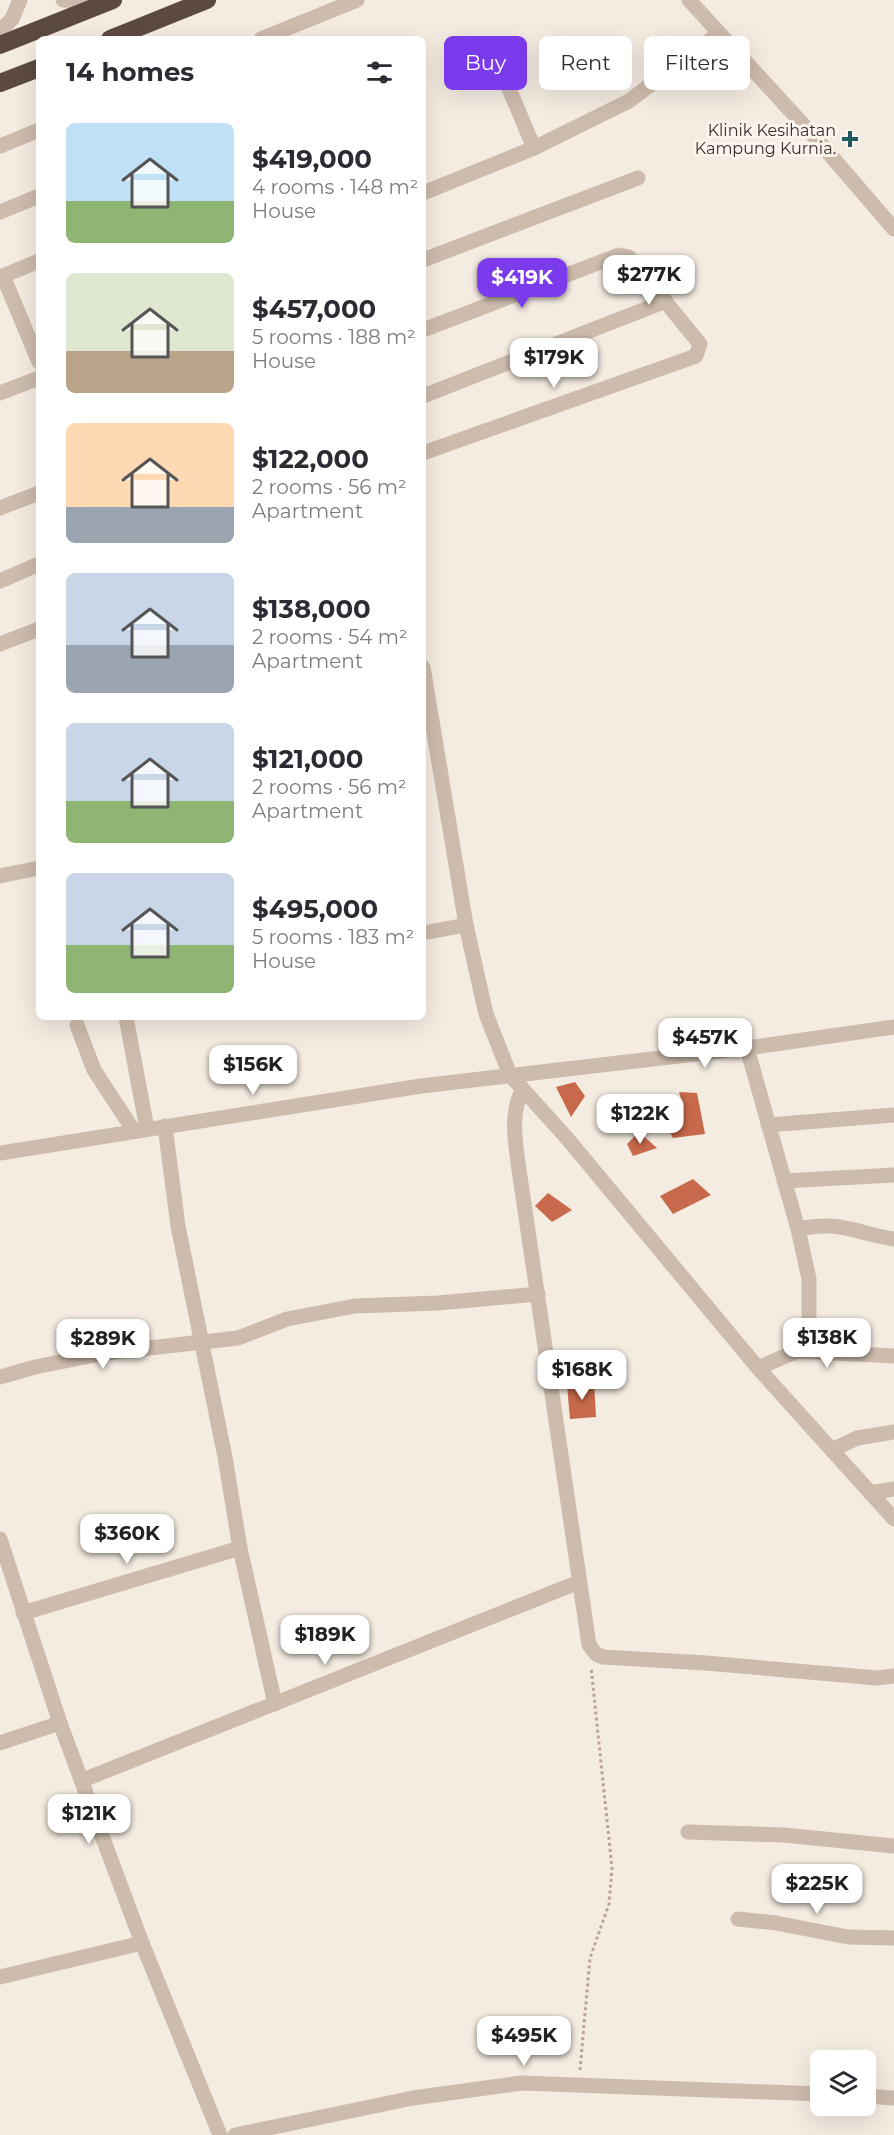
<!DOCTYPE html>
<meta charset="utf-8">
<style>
body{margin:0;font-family:Montserrat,sans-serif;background:#f7f7f7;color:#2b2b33;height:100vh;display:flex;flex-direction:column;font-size:22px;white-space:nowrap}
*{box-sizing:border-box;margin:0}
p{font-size:20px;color:#7c7c81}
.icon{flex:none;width:33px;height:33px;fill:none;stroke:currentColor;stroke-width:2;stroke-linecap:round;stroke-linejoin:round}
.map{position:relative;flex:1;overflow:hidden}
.panel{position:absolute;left:36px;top:36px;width:390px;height:984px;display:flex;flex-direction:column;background:#fff;border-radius:9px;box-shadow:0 6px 24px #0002}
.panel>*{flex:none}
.banner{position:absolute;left:444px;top:36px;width:360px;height:54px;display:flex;gap:12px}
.buttons{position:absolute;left:810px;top:2050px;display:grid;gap:12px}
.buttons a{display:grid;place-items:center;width:66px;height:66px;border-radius:9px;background:#fff;box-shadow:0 6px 24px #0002;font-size:30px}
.price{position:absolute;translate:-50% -51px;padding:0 14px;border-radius:12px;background:#fff;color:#222;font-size:20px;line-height:39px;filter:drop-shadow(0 2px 3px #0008)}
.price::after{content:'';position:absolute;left:50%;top:36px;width:18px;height:14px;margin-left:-9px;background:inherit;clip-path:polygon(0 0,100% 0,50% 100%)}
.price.current{background:#7c3aed;color:#fff}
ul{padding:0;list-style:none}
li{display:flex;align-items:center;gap:18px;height:150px;padding:0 30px}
li span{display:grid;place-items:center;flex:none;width:168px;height:120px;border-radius:9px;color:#555}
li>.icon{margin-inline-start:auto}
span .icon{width:72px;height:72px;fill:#fffc;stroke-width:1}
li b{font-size:26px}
h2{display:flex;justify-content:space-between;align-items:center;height:72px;padding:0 30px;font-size:26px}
.pill{padding:0 21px;border-radius:9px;background:#fff;box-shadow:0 6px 24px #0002;font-size:21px;line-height:54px}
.pill.current{background:#7c3aed;color:#fff}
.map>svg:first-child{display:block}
</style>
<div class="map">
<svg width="894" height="2135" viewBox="0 0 894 2135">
<rect width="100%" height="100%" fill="#f4ebe1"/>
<g fill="#c8694b">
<polygon points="575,1082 585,1096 571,1117 556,1087"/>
<polygon points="679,1092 697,1093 705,1134 673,1138 660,1112 683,1106"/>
<polygon points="635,1097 637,1103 601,1120 597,1106"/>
<polygon points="639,1132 657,1148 633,1156 627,1144"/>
<polygon points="693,1179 711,1195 673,1214 660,1196"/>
<polygon points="548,1193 572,1210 552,1222 535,1206"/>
<polygon points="594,1382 596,1417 570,1419 567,1385"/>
</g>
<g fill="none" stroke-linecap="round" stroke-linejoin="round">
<polyline stroke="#b9a596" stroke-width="3" stroke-dasharray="3 3" stroke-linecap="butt" points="580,2070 590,1958 609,1904 612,1868 591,1667"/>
<g stroke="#cdbbac" stroke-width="15">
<polyline points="63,0 102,2"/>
<polyline points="689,0 820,143 894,229"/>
<polyline points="0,31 12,19 20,0"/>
<polyline points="261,39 357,0"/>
<polyline points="505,79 534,148"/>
<polyline points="0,146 39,130"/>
<polyline points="423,193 534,148 629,101 719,33"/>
<polyline points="0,212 39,196"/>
<polyline points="423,260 638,178"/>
<polyline points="3,276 39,362"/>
<polyline points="0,277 39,261"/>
<polyline points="423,330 619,255 629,257 700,344 696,356 423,453"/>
<polyline points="0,393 39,378"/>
<polyline points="423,396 666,301"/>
<polyline points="0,508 39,493"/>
<polyline points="0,581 39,564"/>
<polyline points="0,644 39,629"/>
<polyline points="423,667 466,925 486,1014 510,1075 566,1137 758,1368 894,1519"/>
<polyline points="0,876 39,868"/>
<polyline points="423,933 466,925"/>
<polyline points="126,1017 147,1129"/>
<polyline points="77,1025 94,1070 134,1131"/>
<polyline points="747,1048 798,1229 809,1279 809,1322 805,1338 797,1351"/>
<path d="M523 1089C510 1112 515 1139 518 1163L589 1645 596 1654 603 1657 706 1663 877 1678 894 1676"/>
<polyline points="768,1125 894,1115"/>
<polyline points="165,1126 178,1226 225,1457 240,1548 275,1704"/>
<polyline points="0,1153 421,1086 747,1048 894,1027"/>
<polyline points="784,1181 894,1175"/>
<path d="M798 1229C843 1220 853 1233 894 1239"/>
<polyline points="758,1368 797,1351 894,1356"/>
<polyline points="0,1377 35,1367 105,1353 238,1338 287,1319 355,1306 438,1303 538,1294"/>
<polyline points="832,1450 857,1438 894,1432"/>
<polyline points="870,1493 894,1489"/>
<polyline points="0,1539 60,1723 142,1943 220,2135"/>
<polyline points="23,1613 240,1548"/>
<polyline points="0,1743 60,1723"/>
<polyline points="83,1780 579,1582"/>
<polyline points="688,1832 784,1835 894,1846"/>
<polyline points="738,1919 776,1923 848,1937 894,1938"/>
<polyline points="0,1977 142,1943"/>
<polyline points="866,2096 894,2098"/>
<polyline points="235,2135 413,2098 522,2083 820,2094"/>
</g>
<g stroke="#5c4a42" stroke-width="18">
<polyline points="110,39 207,0"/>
<polyline points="0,45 113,0"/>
<polyline points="0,83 39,68"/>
</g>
</g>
<path fill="#1f5a5e" stroke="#fbf5ee" stroke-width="2" d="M847 130h6v6h6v6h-6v6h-6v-6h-6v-6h6z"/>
<g text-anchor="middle" stroke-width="6" stroke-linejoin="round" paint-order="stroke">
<g font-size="16" fill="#3b302b" stroke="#fbf5ee" text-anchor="end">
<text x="836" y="136">Klinik Kesihatan<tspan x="836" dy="18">Kampung Kurnia.</tspan></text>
</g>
</g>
</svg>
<div class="buttons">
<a><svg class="icon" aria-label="layers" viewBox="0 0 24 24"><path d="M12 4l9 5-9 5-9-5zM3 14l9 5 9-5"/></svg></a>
</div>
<b class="price" style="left:649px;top:306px">$277K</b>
<b class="price current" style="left:522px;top:309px">$419K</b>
<b class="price" style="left:554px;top:389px">$179K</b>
<b class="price" style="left:705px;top:1069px">$457K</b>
<b class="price" style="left:253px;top:1096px">$156K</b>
<b class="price" style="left:640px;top:1145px">$122K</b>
<b class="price" style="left:827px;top:1369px">$138K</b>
<b class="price" style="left:103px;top:1370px">$289K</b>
<b class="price" style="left:582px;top:1401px">$168K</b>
<b class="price" style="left:127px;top:1565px">$360K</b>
<b class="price" style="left:325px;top:1666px">$189K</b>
<b class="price" style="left:89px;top:1845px">$121K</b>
<b class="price" style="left:817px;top:1915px">$225K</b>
<b class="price" style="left:524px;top:2067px">$495K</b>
<div class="banner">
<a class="pill current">Buy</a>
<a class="pill">Rent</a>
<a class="pill">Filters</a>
</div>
<section class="panel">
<h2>14 homes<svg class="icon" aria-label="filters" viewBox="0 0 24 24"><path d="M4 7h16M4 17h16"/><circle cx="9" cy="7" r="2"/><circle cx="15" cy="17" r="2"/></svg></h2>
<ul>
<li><span style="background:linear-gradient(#bfe0f5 65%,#8fb573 0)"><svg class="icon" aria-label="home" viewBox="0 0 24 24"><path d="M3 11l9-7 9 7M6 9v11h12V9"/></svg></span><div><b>$419,000</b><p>4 rooms · 148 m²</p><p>House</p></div></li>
<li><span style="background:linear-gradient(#dfe7d0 65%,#b9a48a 0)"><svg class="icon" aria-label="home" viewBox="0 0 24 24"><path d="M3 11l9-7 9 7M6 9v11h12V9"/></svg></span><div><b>$457,000</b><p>5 rooms · 188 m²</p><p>House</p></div></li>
<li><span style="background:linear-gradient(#ffd9b3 70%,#9aa5b1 0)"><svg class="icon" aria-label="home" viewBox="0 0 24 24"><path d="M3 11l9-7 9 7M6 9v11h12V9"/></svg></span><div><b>$122,000</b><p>2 rooms · 56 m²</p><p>Apartment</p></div></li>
<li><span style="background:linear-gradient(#c9d6e8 60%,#9aa5b1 0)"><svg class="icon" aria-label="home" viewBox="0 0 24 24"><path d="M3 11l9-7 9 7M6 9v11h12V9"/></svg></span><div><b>$138,000</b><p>2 rooms · 54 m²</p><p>Apartment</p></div></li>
<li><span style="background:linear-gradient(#c9d6e8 65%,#8fb573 0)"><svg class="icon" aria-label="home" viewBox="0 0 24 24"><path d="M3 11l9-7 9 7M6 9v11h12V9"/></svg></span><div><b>$121,000</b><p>2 rooms · 56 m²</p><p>Apartment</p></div></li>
<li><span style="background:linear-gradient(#c9d6e8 60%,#8fb573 0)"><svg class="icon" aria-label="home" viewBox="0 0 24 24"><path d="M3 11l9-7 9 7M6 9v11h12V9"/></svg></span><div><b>$495,000</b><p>5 rooms · 183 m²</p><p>House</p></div></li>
</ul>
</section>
</div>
